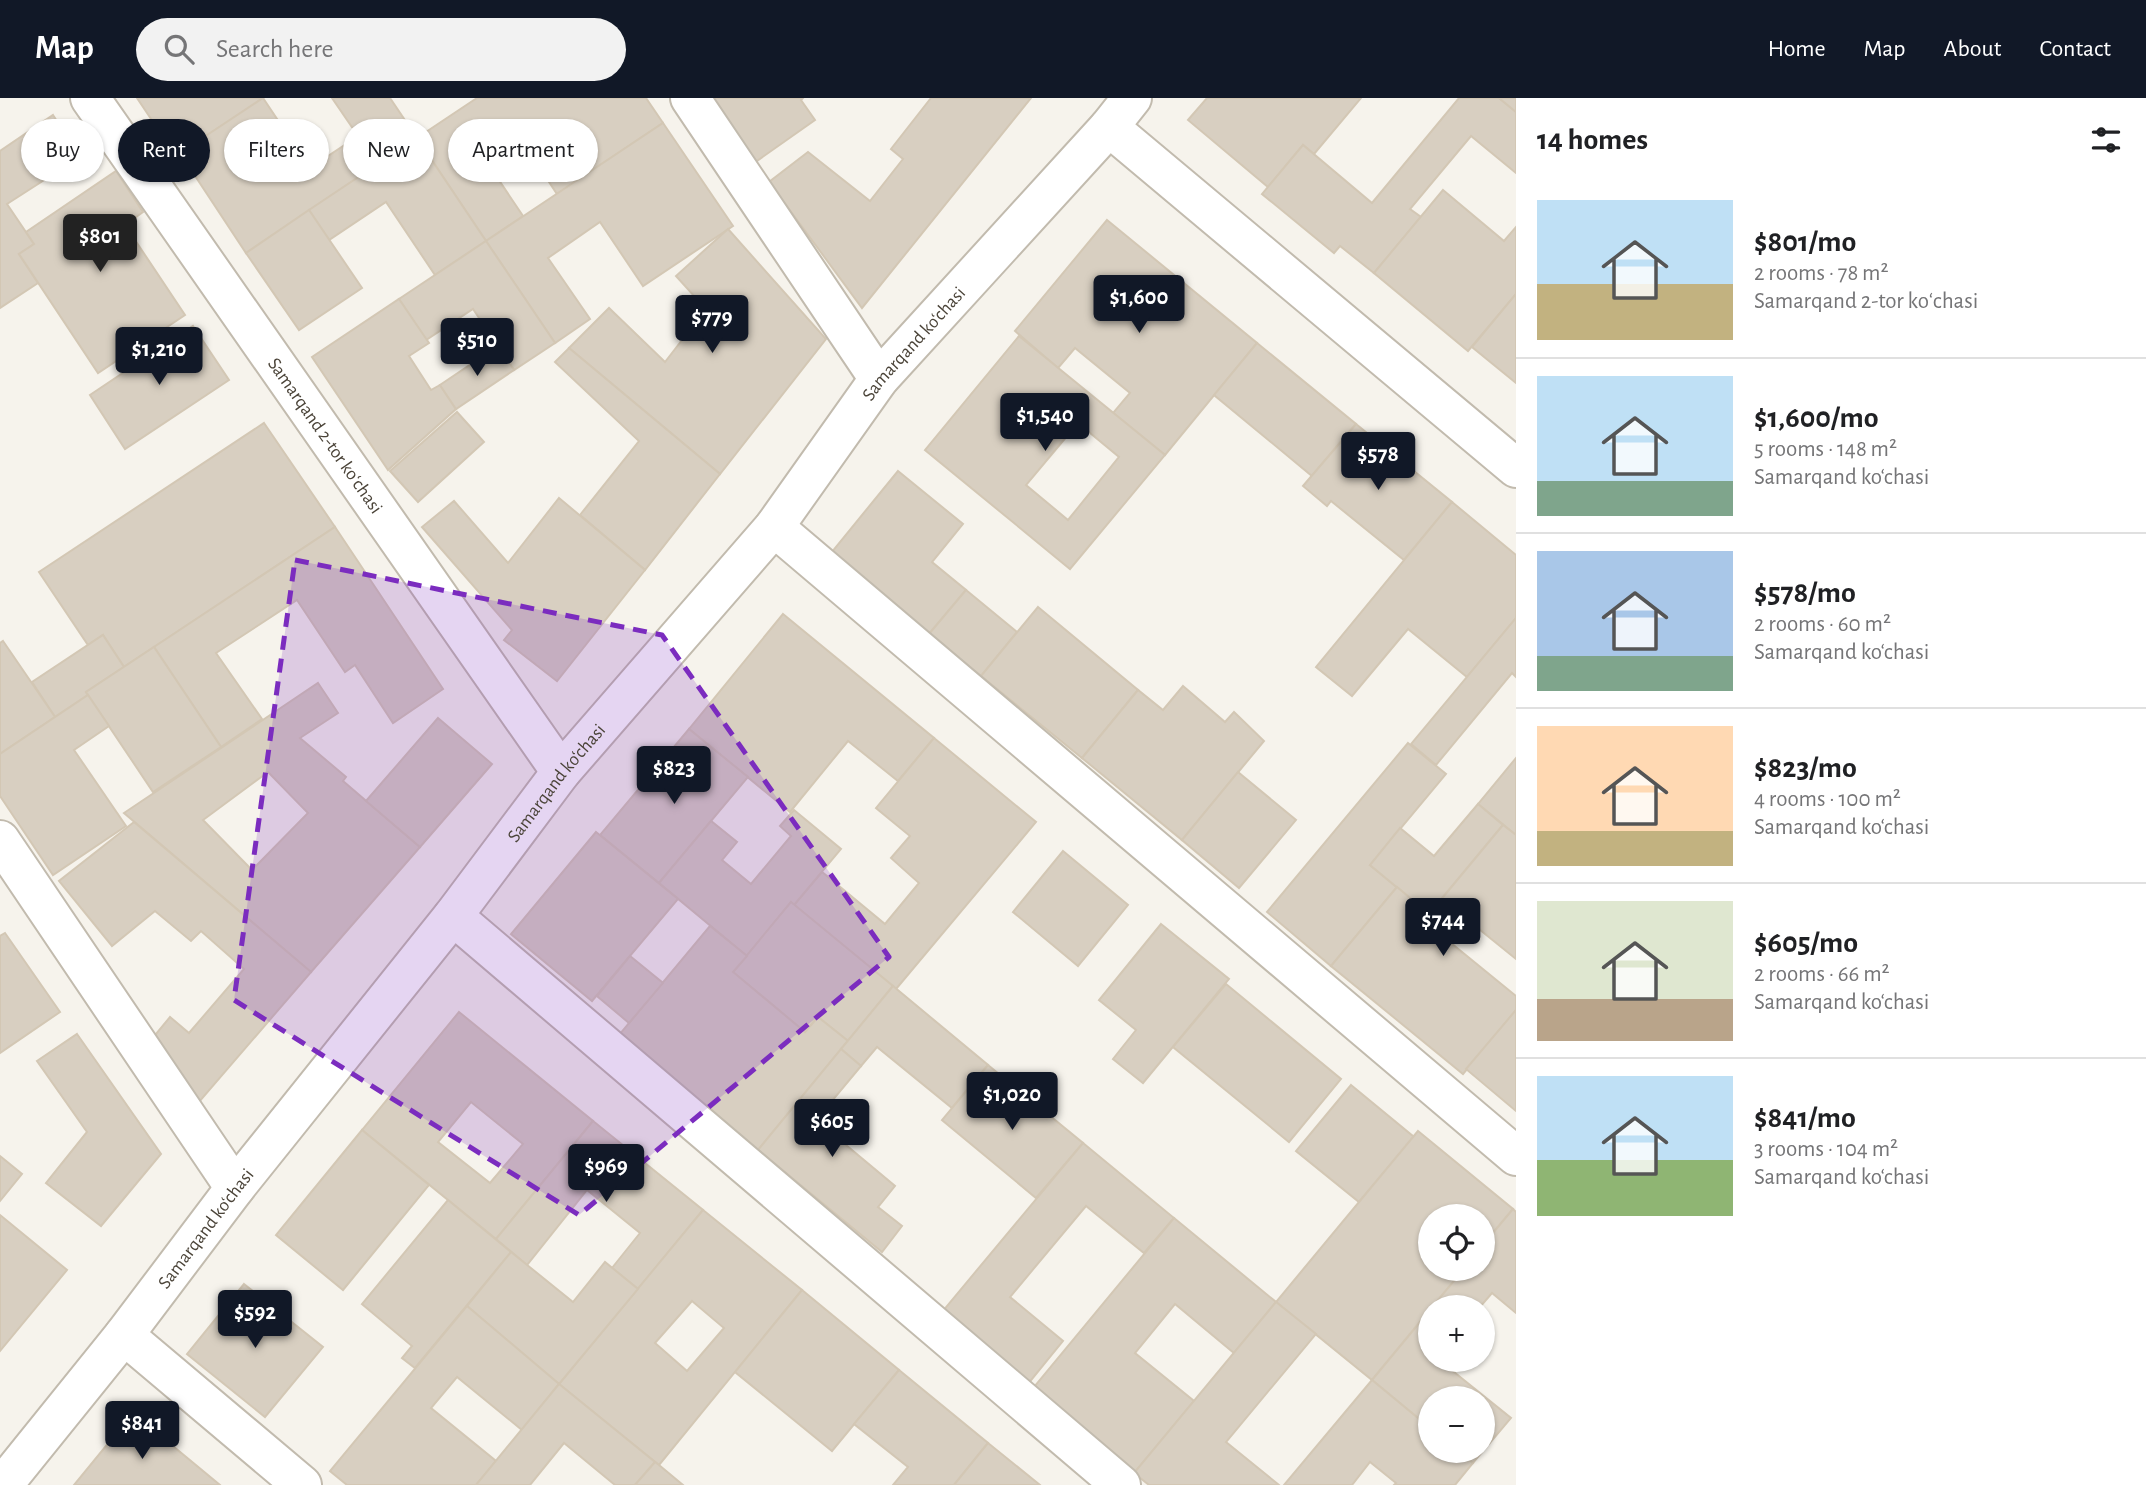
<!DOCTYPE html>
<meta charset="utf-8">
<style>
body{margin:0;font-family:"Alegreya Sans",sans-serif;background:#f2f2f2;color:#202124;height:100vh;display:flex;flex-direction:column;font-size:26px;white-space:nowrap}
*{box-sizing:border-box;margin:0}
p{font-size:23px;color:#757577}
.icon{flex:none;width:38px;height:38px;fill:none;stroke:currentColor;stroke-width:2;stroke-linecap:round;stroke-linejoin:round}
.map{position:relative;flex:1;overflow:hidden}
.panel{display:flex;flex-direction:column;background:#fff;width:630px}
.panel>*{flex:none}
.guide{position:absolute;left:21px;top:21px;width:665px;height:63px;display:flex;gap:14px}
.controls{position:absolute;left:1418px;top:1106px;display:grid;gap:14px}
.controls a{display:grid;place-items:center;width:77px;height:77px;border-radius:50%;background:#fff;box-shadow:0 2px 5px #0004;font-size:35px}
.price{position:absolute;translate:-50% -60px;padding:0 16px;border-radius:7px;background:#111827;color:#fff;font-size:23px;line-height:46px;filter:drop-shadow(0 2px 4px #0008)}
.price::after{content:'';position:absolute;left:50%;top:42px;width:21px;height:16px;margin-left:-10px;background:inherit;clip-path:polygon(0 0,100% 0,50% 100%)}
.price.current{background:#222;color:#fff}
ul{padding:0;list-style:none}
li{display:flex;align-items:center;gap:21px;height:175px;padding:0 21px}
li+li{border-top:2px solid #e0e0e0}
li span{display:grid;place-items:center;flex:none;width:196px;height:140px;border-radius:0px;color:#555}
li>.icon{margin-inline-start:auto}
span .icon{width:84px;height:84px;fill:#fffc;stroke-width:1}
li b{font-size:30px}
h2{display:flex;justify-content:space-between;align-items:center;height:84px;padding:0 21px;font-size:30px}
.tag{padding:0 24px;border-radius:32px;background:#fff;box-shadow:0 2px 5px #0004;font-size:24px;line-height:63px}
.tag.current{background:#111827;color:#fff}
header{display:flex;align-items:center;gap:42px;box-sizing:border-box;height:98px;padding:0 35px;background:#111827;color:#fff}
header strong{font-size:33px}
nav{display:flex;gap:38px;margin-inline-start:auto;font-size:24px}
.search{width:490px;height:63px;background:#f2f2f2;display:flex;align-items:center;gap:18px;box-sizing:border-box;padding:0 24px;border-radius:38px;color:#757577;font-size:26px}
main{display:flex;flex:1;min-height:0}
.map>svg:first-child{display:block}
</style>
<header>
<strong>Map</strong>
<div class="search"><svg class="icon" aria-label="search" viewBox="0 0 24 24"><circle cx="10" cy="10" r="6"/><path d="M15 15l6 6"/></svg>Search here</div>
<nav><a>Home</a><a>Map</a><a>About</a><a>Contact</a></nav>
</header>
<main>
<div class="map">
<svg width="1516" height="1387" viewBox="0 0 1516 1387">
<rect width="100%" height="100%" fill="#f6f3ec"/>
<g fill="#d8cfc1" stroke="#d3c7b4" stroke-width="2" fill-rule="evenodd">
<polygon points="137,0 263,0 176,58"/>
<polygon points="263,0 310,70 358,38 332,0 390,0 417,40 246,155 180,55"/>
<polygon points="477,0 646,0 663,25 557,96 518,37 484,60 523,118 486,143 417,40"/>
<polygon points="710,0 803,0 801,2 815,22 754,65"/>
<polygon points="931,0 1031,0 862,210 769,84 808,54 870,103 903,61 891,51"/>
<polygon points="1207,0 1361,0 1314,56 1303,47 1268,89 1188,22"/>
<polygon points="1459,0 1499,0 1516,14 1516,75 1471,38 1410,111 1421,119 1374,175 1340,148 1334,155 1262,96 1303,47 1372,105"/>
<polygon points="1499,0 1516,0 1516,14"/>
<polygon points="53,17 80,59 7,106 34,146 19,156 38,185 0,210 0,53"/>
<polygon points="663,25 733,128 643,188 600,124 548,160 590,221 555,245 486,143"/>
<polygon points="417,40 486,143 435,177 386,104 329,142 309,112"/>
<polygon points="116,73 143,114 125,127 185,217 98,275 19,156 34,146 26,134"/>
<polygon points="1443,92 1504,143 1516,129 1516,196 1468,253 1374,175"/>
<polygon points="309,112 362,190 299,232 246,155"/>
<polygon points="1107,122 1257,245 1165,357 1113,315 1130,295 1075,250 1058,270 1015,233"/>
<polygon points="728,131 826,241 720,376 569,250 609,210 665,264 706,211 676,178"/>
<polygon points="486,143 555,245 514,272 473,211 426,242 399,201"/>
<polygon points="1516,196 1516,285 1472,249"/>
<polygon points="399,201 429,245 409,258 431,292 440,287 456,311 388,372 312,259"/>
<polygon points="193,228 229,282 125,351 90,297"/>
<path d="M1019 238 1165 357 1070 471 925 352ZM1078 325 1119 359 1068 422 1026 387Z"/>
<polygon points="1257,245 1356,326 1312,378 1214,297"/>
<polygon points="498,248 514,272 456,311 440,287"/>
<polygon points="569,250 720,376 645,472 580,417 639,343 555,264"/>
<polygon points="457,314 484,344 418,404 390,373"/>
<polygon points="264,325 335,429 124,569 103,537 88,547 39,474"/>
<polygon points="1356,326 1452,404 1404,462 1331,403 1327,408 1303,388"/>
<polygon points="898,373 963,426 932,464 966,492 929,536 831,455"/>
<polygon points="559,400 645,472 557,583 504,542 512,532 422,429 454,403 508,465"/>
<polygon points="1452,404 1516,457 1516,520 1467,579 1408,531 1352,598 1316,569"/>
<polygon points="335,429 443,591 393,625 355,567 345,574 297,502 216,555 262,621 221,649 154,549"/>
<polygon points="966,492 1017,534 981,578 929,536"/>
<polygon points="1038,509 1138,592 1082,660 981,578"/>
<polygon points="783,516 934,640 898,683 848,643 790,714 689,631"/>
<polygon points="1516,520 1516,579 1512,575 1436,667 1411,646"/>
<polygon points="103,537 124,569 86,594 88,597 55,619 32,584"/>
<polygon points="3,543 55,619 0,656 0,545"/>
<polygon points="154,549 221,649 153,694 86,594"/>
<path d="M318 585 338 615 300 640 346 679 343 683 420 749 311 874 124 715ZM268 674 308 715 252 772 203 722Z"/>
<polygon points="1183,588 1225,624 1234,614 1264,643 1182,742 1082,660 1138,592 1163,612"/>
<polygon points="88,597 109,628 74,652 126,728 53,777 0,698 0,656"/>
<polygon points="438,620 492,666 420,749 366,703"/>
<polygon points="689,631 748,679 659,785 600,737"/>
<polygon points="934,640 1036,724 896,891 794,807 822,774 885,826 919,785 891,760 910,738 876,710"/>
<polygon points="1408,645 1446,676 1370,767 1397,789 1331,868 1267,814"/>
<polygon points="1516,660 1516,737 1478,706"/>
<polygon points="1238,674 1296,722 1239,790 1182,742"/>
<polygon points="1478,706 1503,727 1429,816 1370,767 1400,730 1434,758"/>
<polygon points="794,712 841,751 794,807 791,804 747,858 659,785 711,723 737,744 722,762 751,786 791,738 780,728"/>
<polygon points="134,724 311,874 199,1004 151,942 170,919 189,935 244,871 201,833 191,843 155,813 112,848 59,783"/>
<polygon points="1503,727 1516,737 1516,861 1469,823 1451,845 1516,898 1516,912 1463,976 1331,868 1397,789 1429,816"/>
<polygon points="596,734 678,801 592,903 511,836"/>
<polygon points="1063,753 1128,807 1078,868 1013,814"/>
<polygon points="791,804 893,888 848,943 818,919 805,934 733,874"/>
<polygon points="1161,826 1229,881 1143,985 1113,961 1136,932 1099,902"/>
<polygon points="710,828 747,858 733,874 805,934 818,919 848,943 758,1052 619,937"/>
<polygon points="5,835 60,914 0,955 0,838"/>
<polygon points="630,858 663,885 629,925 597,898"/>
<polygon points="1226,886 1341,981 1289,1044 1173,949"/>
<polygon points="893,888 988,967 952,1010 877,949 861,968 841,951"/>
<polygon points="1516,912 1516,1013 1466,971"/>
<path d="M459 914 593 1023 496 1141 362 1032ZM471 1004 523 1046 490 1085 438 1044Z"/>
<polygon points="77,936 161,1056 101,1128 46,1085 87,1034 37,963"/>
<polygon points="841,951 861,968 816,1022 895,1088 878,1109 902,1128 882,1154 758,1052"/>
<polygon points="988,967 1083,1045 1036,1100 942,1022"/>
<polygon points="1351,987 1414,1039 1359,1104 1296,1053"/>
<polygon points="593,1023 703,1112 638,1191 612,1170 640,1135 587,1092 527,1167 496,1141"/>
<polygon points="362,1032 429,1087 343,1192 276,1137"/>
<polygon points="1418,1033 1513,1111 1482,1148 1482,1118 1430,1118 1430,1171 1464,1171 1372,1282 1276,1204"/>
<polygon points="1083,1045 1174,1120 1144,1155 1086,1108 1010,1199 1063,1243 1023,1292 937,1220"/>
<polygon points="0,1058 22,1076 0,1103"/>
<polygon points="448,1102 511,1154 415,1270 402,1260 412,1248 362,1206"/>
<polygon points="1513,1111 1516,1114 1516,1215 1492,1195 1480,1209 1432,1209 1464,1171 1482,1171 1482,1148"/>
<path d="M703 1112 802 1192 659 1367 559 1286ZM692 1203 724 1230 687 1273 655 1245Z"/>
<polygon points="0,1117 67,1172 0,1253"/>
<polygon points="1174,1120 1276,1204 1234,1255 1175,1206 1135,1255 1194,1303 1130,1380 1029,1295"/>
<polygon points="511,1154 573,1204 605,1164 638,1191 559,1286 467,1208"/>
<polygon points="244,1186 323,1249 265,1319 187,1256"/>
<polygon points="802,1192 899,1272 832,1353 735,1274"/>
<polygon points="1276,1204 1316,1236 1226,1344 1279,1387 1149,1387 1134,1375"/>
<polygon points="467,1208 559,1286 522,1332 457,1279 431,1310 496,1363 476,1387 347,1387 330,1373"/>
<polygon points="1430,1212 1430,1262 1439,1262 1511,1320 1473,1365 1457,1353 1482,1353 1482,1300 1430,1300 1430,1330 1372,1282"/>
<polygon points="899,1272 988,1345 954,1387 893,1387 908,1369 854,1326"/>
<polygon points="1372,1282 1430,1330 1430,1353 1457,1353 1473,1365 1455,1387 1394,1387 1396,1385 1370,1364 1352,1387 1284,1387"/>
<polygon points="559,1286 655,1364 635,1387 615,1387 564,1345 530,1387 476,1387"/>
<polygon points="133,1315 220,1387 74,1387"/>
<polygon points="988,1345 1040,1387 954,1387"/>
<polygon points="655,1364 659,1367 683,1387 635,1387"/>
</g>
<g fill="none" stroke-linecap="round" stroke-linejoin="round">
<defs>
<g id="minor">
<polyline points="90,0 561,674"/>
<polyline points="690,0 879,281"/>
<polyline points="1109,29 1516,370"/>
<polyline points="774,429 1516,1058"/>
<polyline points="0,742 235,1090"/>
<polyline points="453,818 1121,1387"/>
<polyline points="124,1237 302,1387"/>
<path id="s1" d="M3 1387 124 1237 235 1090 453 818 561 674 774 429 879 281 1109 29 1132 0"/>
</g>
</defs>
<use href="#minor" stroke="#c2bbae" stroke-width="42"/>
<use href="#minor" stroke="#fff" stroke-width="38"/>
</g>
<path fill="#7b2cbf" fill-opacity="0.2" stroke="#7b2cbf" stroke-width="5" stroke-dasharray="14 9" stroke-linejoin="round" d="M295 462 662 537 889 859 579 1117 234 902Z"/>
<g text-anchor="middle" stroke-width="5" stroke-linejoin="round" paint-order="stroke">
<g font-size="19" fill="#4b4439" stroke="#fff">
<text dy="7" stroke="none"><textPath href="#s1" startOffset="1461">Samarqand ko‘chasi</textPath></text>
<text transform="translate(326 337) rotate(55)" y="7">Samarqand 2-tor koʻchasi</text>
<text dy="7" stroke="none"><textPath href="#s1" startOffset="894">Samarqand ko‘chasi</textPath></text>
<text dy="7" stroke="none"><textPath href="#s1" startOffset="327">Samarqand ko‘chasi</textPath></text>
</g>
</g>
</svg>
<div class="controls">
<a><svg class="icon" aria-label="locate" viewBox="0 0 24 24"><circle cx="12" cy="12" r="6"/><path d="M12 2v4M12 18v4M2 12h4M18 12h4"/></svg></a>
<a>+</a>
<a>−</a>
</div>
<b class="price current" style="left:100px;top:176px">$801</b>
<b class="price" style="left:1139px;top:237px">$1,600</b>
<b class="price" style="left:712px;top:257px">$779</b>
<b class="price" style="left:477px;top:280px">$510</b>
<b class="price" style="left:159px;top:289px">$1,210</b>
<b class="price" style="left:1045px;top:355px">$1,540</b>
<b class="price" style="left:1378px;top:394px">$578</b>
<b class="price" style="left:674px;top:708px">$823</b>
<b class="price" style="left:1443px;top:860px">$744</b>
<b class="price" style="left:1012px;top:1034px">$1,020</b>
<b class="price" style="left:832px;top:1061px">$605</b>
<b class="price" style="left:606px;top:1106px">$969</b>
<b class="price" style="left:255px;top:1252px">$592</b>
<b class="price" style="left:142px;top:1363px">$841</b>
<div class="guide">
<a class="tag">Buy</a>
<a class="tag current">Rent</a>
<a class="tag">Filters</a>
<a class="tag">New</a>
<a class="tag">Apartment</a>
</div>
</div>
<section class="panel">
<h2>14 homes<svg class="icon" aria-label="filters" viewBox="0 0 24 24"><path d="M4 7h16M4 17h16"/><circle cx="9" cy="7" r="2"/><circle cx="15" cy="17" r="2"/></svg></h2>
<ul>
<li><span style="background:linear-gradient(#bfe0f5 60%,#c2b280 0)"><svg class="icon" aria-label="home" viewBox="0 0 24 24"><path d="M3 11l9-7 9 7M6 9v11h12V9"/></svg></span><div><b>$801/mo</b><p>2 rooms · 78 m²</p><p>Samarqand 2-tor koʻchasi</p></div></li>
<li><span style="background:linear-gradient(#bfe0f5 75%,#7fa58c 0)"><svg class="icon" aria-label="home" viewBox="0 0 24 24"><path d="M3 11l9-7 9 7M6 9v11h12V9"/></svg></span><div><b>$1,600/mo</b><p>5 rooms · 148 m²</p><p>Samarqand ko‘chasi</p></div></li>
<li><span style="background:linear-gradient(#a9c7e8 75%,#7fa58c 0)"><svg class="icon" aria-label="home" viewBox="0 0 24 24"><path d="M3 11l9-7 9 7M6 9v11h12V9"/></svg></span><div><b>$578/mo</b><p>2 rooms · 60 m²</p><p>Samarqand ko‘chasi</p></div></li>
<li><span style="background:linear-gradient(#ffd9b3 75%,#c2b280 0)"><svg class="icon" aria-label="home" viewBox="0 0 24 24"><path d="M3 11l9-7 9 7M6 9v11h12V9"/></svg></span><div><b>$823/mo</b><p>4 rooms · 100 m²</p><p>Samarqand ko‘chasi</p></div></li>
<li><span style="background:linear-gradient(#dfe7d0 70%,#b9a48a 0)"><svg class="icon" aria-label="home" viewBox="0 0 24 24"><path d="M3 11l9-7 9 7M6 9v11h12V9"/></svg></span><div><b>$605/mo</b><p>2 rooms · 66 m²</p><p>Samarqand ko‘chasi</p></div></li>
<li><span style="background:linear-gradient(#bfe0f5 60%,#8fb573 0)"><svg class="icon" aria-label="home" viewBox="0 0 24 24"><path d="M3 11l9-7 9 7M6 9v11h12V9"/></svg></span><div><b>$841/mo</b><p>3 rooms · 104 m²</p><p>Samarqand ko‘chasi</p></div></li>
</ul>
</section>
</main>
